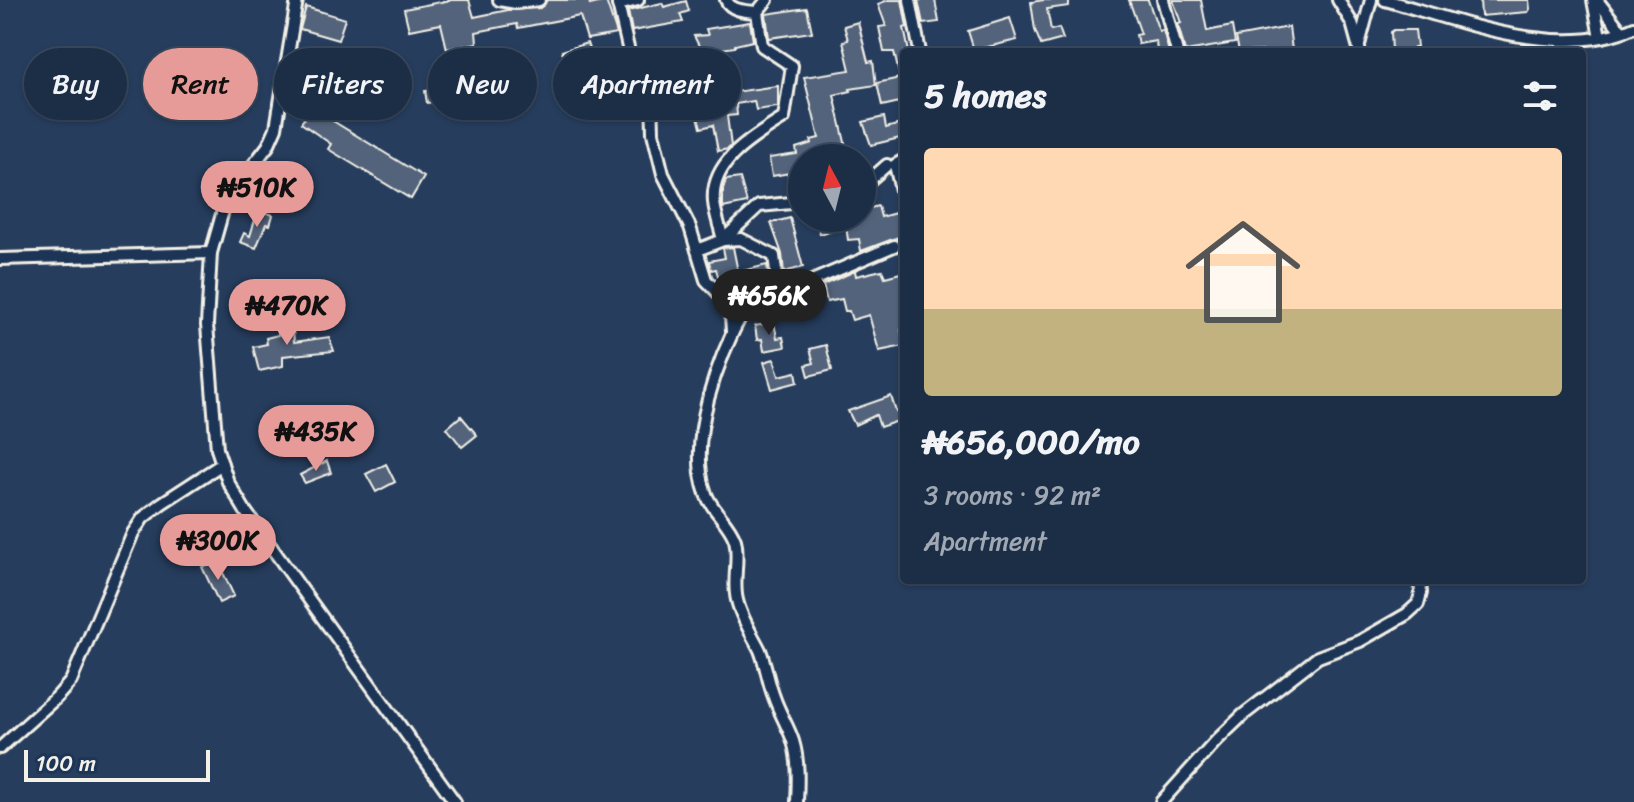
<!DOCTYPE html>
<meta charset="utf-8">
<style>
body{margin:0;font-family:Sriracha,sans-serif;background:#293a51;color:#f1f3f6;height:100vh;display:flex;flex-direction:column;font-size:30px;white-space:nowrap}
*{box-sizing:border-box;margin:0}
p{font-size:26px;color:#a0a8b3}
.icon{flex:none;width:44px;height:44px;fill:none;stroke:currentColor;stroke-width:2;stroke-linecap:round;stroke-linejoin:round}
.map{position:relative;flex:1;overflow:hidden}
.drawer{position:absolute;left:900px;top:48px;width:686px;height:536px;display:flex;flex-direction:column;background:#1c2e46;border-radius:8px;box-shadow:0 2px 6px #0004,0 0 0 2px #3a4a5f}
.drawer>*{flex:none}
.top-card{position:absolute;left:24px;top:48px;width:756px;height:72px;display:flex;gap:16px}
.needle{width:52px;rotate:353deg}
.tools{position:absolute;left:788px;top:144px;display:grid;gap:16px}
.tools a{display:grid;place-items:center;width:88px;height:88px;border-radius:50%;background:#1c2e46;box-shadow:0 2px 6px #0004,0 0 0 2px #3a4a5f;font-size:40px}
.scale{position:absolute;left:24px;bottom:20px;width:186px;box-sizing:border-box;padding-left:8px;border:4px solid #f4f1e8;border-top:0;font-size:22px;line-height:28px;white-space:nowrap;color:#f4f1e8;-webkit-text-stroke:6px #1d3557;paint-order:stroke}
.price{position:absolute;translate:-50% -68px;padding:0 18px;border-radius:28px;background:#e69b98;color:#111;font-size:26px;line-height:52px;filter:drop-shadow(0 2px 4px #0008)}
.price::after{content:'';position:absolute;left:50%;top:48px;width:24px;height:18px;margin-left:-12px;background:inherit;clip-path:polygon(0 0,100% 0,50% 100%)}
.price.active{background:#222;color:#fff}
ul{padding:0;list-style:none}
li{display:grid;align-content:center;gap:16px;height:424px;padding:0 24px}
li+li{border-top:2px solid #3a4a5f}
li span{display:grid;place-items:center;height:248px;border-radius:8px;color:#555}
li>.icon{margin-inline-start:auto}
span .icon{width:144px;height:144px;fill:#fffc;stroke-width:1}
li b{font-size:34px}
h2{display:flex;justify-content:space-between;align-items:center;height:96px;padding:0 24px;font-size:34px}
.chip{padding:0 28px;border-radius:36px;background:#1c2e46;box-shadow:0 2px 6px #0004,0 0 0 2px #3a4a5f;font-size:28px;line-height:72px}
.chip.active{background:#e69b98;color:#111}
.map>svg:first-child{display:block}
</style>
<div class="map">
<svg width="1634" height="802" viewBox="0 0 1634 802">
<rect width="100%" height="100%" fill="#263d5d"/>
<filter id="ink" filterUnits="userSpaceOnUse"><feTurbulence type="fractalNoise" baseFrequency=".0125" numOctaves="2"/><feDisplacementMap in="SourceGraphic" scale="16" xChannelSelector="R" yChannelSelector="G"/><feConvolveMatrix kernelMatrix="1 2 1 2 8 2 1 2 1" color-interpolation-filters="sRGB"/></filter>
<g filter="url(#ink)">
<g fill="#52647b" stroke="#f4f1e8" stroke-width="2">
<polygon points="451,0 469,0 474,17 508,10 540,8 547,0 589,0 590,5 606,1 617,34 587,39 580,16 518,28 517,24 476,32 477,43 447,49 441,24 409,30 404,9"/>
<polygon points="888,0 902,0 907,27 904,28 909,52 904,52 904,101 882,106 877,83 900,78 894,52 884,52 879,27 886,26 878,4"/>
<polygon points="918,0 935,0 939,22 923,24"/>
<polygon points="1044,0 1069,0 1069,6 1047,9 1051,30 1059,28 1063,39 1041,45 1035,30 1031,2"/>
<polygon points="1129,0 1148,0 1159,31 1163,30 1169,52 1157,52 1156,41 1138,44 1136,35 1141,34"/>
<polygon points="1173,0 1201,0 1207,31 1232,26 1235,43 1185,51 1178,24 1181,23"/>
<polygon points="1480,0 1529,0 1530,9 1528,12 1481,16"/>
<polygon points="686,1 689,11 680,14 683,22 632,31 628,11 662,3 664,7"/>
<polygon points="306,7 345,19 338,40 300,29"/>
<polygon points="807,8 812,32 769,38 766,14"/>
<polygon points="1010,18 1017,40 974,50 968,31"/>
<polygon points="750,22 753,41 735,45 735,47 702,52 694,36 708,35 706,29"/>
<polygon points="858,22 868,62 873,61 876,85 850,89 851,91 834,95 847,151 821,158 802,158 802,171 772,176 769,158 797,154 796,148 812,143 811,140 819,138 804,77 850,70 843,41 848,40 844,26"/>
<polygon points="1289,27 1292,50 1239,52 1236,37"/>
<polygon points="1394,30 1415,30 1417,47 1414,47 1413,52 1392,51 1391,32"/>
<polygon points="587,43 592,58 619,52 622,69 612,72 609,65 574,76 571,67 567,68 562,51"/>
<polygon points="684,76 688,102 666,106 660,80"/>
<polygon points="465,80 470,99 450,104 449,100 427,103 425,91 446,88 445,84"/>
<polygon points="778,86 778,107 756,110 754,101 736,104 737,115 727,116 731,146 728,149 718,151 713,125 701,128 694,101 726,95 726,93"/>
<polygon points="324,91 344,106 333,121 424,177 411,199 328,149 331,144 301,123"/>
<polygon points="884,117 886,128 904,123 904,137 871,145 863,122"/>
<polygon points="740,178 747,203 723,208 723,189 726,180"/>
<polygon points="878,206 881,217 899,212 904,235 861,251 859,239 848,240 846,226 820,234 815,218 862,218 862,210"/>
<polygon points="258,210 273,215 270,225 266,224 256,248 240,242 244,233 250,236"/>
<polygon points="790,218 803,267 784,272 782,254 771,223"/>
<polygon points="733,247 738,272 767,265 770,285 761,287 759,278 740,283 742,290 730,293 720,283 716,269 711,270 709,261 725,258 723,248"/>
<polygon points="882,270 885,277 904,272 904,329 901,330 904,346 879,351 869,315 852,320 849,311 845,311 842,299 827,302 823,285 855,271 856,276"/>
<polygon points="292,315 294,342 329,337 334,351 283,356 283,366 259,371 253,347 267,344 266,338 278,335 278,332 284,331 283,316"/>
<polygon points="774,322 777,338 783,337 785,347 764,351 762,339 757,340 755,326"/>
<polygon points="826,345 832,370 809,376 806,365 814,363 810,349"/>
<polygon points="774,359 779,376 796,372 798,382 772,389 764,362"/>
<polygon points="891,396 896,412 904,410 904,419 880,427 876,415 855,425 848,411"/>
<polygon points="461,416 477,435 462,447 447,428"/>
<polygon points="327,461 331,473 305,483 300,475"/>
<polygon points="386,464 395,482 376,492 366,474"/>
<polygon points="217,560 234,596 219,603 202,567"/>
</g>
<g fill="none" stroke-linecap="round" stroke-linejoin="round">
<defs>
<g id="street">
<polyline points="297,0 276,128 268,146 226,200 211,253 207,325 217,449 228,482 246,512 455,802"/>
<polyline points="499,0 516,3 539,0"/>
<polyline points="617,0 629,52 646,70 652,93 653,133 663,174 690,227 706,280 725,300 731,316 732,331"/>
<path d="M726 0C731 11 746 11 757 12"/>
<path d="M767 0 757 12 762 46 792 66 784 118C754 137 710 161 714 202 715 214 720 227 723 240L741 239 774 256 779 295 745 308C719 356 686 439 706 494 712 511 729 522 735 540 740 558 732 581 737 600 741 618 752 634 760 650 766 665 768 682 774 697 779 712 788 726 793 741 799 761 798 782 797 802"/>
<polyline points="910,0 920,52"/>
<polyline points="1163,0 1177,52"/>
<polyline points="1338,0 1352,23 1360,52"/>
<path d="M1385 0C1460 21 1559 61 1634 27"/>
<polyline points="1593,0 1600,37"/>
<polyline points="1597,0 1621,31"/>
<polyline points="618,5 638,0"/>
<polyline points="1359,45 1371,0"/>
<polyline points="904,160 895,165 904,203"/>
<polyline points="862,187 887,165"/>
<polyline points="697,250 723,240 759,206 802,202"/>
<polyline points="0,259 211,253"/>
<polyline points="779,295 894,246"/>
<polyline points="0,748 57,697 71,681 133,533 143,518 162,503 222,464"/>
<polyline points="1161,802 1217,740 1243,715 1318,657 1360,641 1407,614 1418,604 1421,593 1420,580"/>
</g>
</defs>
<use href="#street" stroke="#f4f1e8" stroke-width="16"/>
<use href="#street" stroke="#1d3557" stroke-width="10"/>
</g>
</g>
</svg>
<div class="tools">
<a><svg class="needle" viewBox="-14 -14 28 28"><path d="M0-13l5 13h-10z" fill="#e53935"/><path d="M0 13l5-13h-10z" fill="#a0a8b3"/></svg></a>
</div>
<div class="scale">100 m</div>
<b class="price" style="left:257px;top:229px">₦510K</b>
<b class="price active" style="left:769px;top:337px">₦656K</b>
<b class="price" style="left:287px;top:347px">₦470K</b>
<b class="price" style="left:316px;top:473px">₦435K</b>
<b class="price" style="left:218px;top:582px">₦300K</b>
<div class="top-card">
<a class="chip">Buy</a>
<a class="chip active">Rent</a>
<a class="chip">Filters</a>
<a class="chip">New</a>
<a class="chip">Apartment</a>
</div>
<section class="drawer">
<h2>5 homes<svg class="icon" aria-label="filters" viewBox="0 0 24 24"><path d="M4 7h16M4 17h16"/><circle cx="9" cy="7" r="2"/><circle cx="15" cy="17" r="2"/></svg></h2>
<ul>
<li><span style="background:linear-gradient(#ffd9b3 65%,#c2b280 0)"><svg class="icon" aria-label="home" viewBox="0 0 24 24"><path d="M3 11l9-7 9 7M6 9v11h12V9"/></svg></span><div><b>₦656,000/mo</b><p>3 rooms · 92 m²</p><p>Apartment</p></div></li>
</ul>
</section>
</div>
